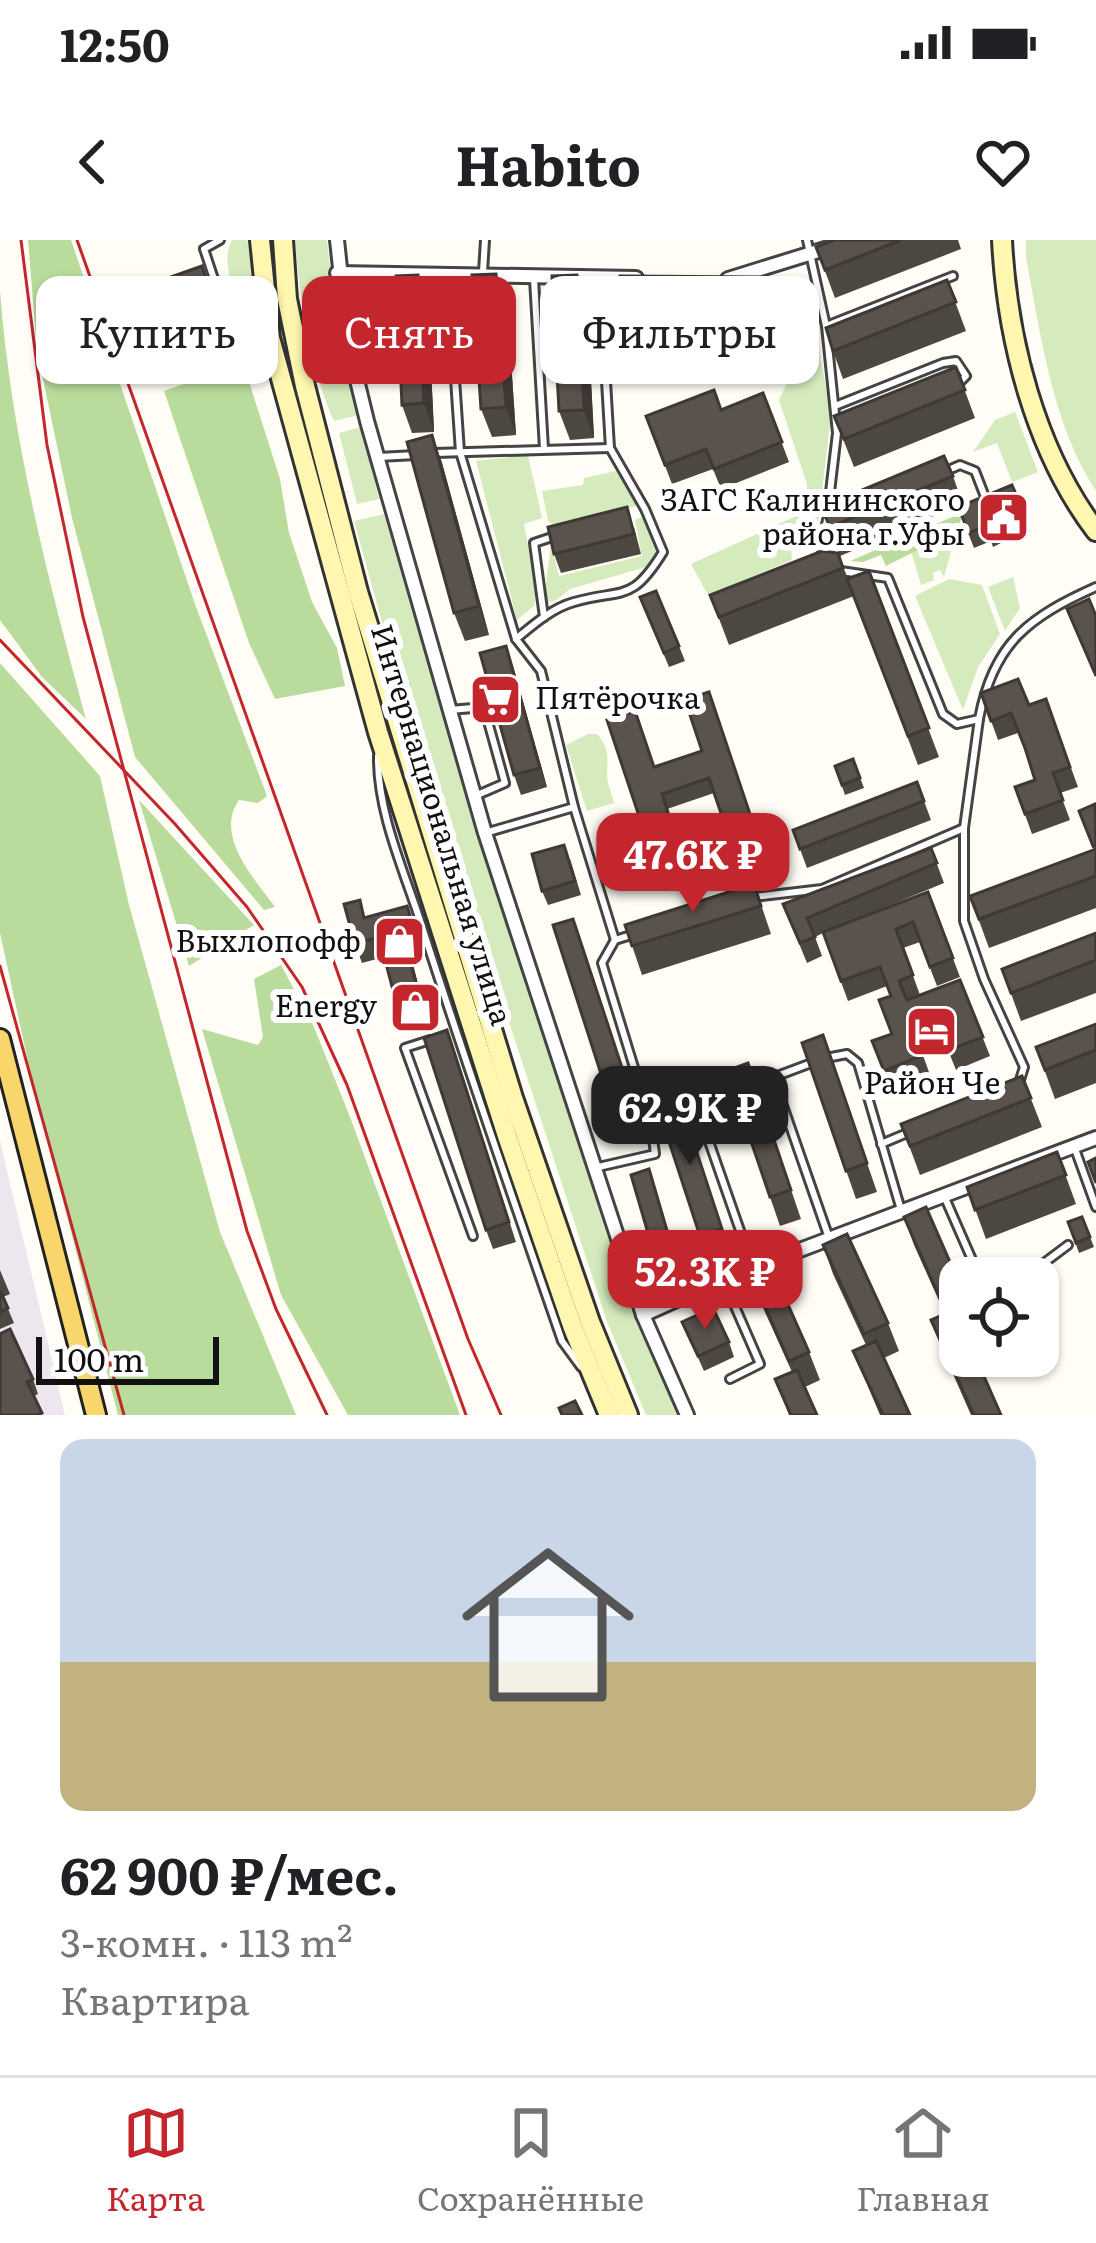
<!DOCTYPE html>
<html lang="ru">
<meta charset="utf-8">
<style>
body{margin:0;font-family:Literata,serif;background:#f6f6f6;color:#202124;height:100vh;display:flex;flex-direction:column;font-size:45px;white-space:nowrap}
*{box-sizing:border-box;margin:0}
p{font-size:39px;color:#757577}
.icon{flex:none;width:66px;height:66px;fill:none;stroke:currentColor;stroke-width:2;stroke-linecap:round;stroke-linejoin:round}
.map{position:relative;height:1175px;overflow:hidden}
.panel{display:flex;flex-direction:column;background:#fff;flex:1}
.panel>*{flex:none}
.hud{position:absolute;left:36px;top:36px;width:1026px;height:108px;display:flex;gap:24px}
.fabs{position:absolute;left:939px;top:1017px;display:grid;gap:24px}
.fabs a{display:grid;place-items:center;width:120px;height:120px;border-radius:24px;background:#fff;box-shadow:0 3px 9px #0004;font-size:60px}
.scale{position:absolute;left:36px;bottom:30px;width:183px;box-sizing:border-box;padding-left:12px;border:6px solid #111;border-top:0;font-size:33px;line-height:42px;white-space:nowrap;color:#111;-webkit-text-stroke:9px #fff;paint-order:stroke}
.price{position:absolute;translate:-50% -102px;padding:0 27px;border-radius:24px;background:#c4262e;color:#fff;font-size:39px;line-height:78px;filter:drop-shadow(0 3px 6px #0008)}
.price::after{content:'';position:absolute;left:50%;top:72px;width:36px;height:27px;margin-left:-18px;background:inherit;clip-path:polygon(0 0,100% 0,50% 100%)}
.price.active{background:#222;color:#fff}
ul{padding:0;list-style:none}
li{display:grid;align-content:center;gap:24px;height:636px;padding:0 60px}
li span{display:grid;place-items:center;height:372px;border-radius:24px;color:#555}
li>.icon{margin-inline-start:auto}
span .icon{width:216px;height:216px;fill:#fffc;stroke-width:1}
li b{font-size:51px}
.chip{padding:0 42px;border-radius:24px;background:#fff;box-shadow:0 3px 9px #0004;font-size:42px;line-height:108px}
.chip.active{background:#c4262e;color:#fff}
.status{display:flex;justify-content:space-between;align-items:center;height:84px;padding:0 60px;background:#fff;direction:ltr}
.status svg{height:33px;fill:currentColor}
header{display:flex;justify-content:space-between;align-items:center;height:156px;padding:0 60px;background:#fff;font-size:54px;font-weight:700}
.tab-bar{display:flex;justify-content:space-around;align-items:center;height:168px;border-top:3px solid #e0e0e0;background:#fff;font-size:33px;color:#757577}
.tab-bar a{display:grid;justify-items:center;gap:6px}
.tab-bar .active{color:#c4262e}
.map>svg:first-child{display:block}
</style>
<div class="status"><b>12:50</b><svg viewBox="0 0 49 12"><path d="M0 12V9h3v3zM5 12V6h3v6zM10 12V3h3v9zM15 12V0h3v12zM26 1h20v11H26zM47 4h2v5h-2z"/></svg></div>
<header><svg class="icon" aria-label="back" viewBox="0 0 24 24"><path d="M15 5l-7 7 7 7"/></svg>Habito<svg class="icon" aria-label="heart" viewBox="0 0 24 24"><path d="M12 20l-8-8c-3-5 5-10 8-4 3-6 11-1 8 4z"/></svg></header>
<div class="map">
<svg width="1096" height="1175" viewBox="0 0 1096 1175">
<rect width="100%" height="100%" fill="#fffdf5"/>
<polygon fill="#eee6ef" points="0,901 65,1175 0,1175"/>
<g fill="#d5ebbd">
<path d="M232 0H247L249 4 255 70 245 71C232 54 221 18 232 0Z"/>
<path d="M295 0H327L333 54 359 175 334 181C309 125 300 61 295 0Z"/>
<path d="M1026 0H1096V251C1052 184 1041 96 1026 18Z"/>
<polygon points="819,108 831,176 816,301 791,308 792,320 708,355 691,324 805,272 807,244 779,160 788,141"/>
<polygon points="1015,172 1038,232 1012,242 997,203 973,212 995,180"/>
<polygon points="361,187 379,259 357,264 339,193"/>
<polygon points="528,215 542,278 524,284 537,351 534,366 517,380 476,221"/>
<polygon points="616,231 637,266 557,287 548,281 542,251 583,245 584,238"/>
<polygon points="384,274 482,608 631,1070 677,1175 646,1175 606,1079 401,451 354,281"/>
<polygon points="642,277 657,310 646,327 570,349 555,361 548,362 545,351 551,304 559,336 642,316 635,280"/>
<polygon points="957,290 944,337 940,330 933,333 934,340 921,345 911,311"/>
<polygon points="1013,337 1020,368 1005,391 988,347"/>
<polygon points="949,339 982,345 1000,394 978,427 963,470 915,356"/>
<path d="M588 494H597C609 509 608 515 607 532 606 541 612 554 614 563L587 571 566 505Z"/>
</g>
<g fill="#b9dc9c">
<path d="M28 0H71L195 364 267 556 258 563 239 560C214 596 254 638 275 667L264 670 135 517 72 278 37 110Z"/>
<path d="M0 51C11 196 48 340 86 479L42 437 0 380Z"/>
<polygon points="243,123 280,239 289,293 312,362 337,408 345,446 275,459 249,403 164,151"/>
<polygon points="964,272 957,290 886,326 881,315 863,322 850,321"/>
<polygon points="0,423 100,536 129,665 220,992 296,1175 118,1175 32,840 0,693"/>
<polygon points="139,560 254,685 189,726"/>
<polygon points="281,725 314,787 350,877 460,1175 348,1175 281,1055 202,789 258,805 263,797 254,739"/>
</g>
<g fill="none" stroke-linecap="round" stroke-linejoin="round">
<defs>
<g id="lane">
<path d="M220 0 204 9C220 55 219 70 265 95"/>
<polyline points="807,0 826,86 837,193 828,269"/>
<polyline points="483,32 485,0"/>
<polyline points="448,36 460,212 516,399 541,431 574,567 615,700"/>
<polyline points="534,39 544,209"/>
<polyline points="826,86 953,36"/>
<polyline points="835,166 943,123 956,121 966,136 955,147"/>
<polyline points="435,213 610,208"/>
<polyline points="378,217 416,215"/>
<polyline points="946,231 960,225 975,231 987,262"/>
<polyline points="827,280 821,308 827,316"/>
<path d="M841 331 888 338 943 474 957 484 979 479C993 403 1029 377 1096 347"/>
<polyline points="544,377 534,303 555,296"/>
<path d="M516 399C533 385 552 368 574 362 623 348 631 364 663 312L645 269 610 208 600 40"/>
<polyline points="450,470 484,467 505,543 475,556"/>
<polyline points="979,479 964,588 964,681 984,739 1024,827 1020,840"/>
<path d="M378 516C377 575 407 637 424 693 468 830 515 965 562 1101L581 1127"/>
<polyline points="485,593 574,567"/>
<polyline points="753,657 822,649 964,588"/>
<polyline points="430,800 405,808 473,996"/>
<polyline points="826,818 847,814 858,823 901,970"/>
<polyline points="773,837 829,998"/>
<polyline points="753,845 814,822"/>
<polyline points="697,867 752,1025"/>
<polyline points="680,873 740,850"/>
<polyline points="881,904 912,891"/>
<polyline points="1075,909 1096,967"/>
<polyline points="594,928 655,914 651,883 602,723 615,700 631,695"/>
<polyline points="945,958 980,1038"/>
<polyline points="1024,1038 1068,1005"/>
<polyline points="723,1039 760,1124 730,1139"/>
</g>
<g id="street">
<polyline points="337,0 348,103 367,181 485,593 643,1075 687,1175"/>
<polyline points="337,33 636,38"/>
<polyline points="728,39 854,0"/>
<polyline points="643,1075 723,1039 1096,898"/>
</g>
<g id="secondary">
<polyline points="260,0 270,98 378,492 507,896 573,1088 609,1175"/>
<polyline points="283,0 287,59 305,146 358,352 513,858 590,1082 628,1175"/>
<path d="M1002 0C1007 99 1035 211 1096 291"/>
</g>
<polyline id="primary" points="0,799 96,1175"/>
</defs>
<use href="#lane" stroke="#444" stroke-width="12"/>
<use href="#street" stroke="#444" stroke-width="18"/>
<use href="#secondary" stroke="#333" stroke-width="24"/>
<use href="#primary" stroke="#222" stroke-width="24"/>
<use href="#lane" stroke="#fff" stroke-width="6"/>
<use href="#street" stroke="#fff" stroke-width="12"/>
<use href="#secondary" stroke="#fff6b0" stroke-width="18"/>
<use href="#primary" stroke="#f9d66b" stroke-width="18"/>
<polyline stroke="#c4262e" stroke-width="3" points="0,726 124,1175"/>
<g stroke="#c4262e" stroke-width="3">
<polyline points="21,0 47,205 83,377 247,991 276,1069 327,1175"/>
<polyline points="77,0 468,1099 501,1175"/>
<polyline points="0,400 175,584 247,667 302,747 347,845 466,1175"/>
</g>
</g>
<g fill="#4d4742">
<polygon points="834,0 958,0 961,9 835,58 816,7"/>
<polygon points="202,26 209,47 178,58 171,37"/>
<polygon points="496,34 507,62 516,195 492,197 481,169"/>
<polygon points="758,37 768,65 768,89 631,89 620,60"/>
<polygon points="947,40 966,91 843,139 833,111"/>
<polygon points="428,64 434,192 412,193 402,165"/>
<polygon points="587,64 594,198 570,200 559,171"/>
<polygon points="956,127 975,178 854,227 834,176"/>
<polygon points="763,153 789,222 721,249 713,229 672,244 646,176 721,170"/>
<polygon points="432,195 442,223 489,395 465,401 454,373"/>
<polygon points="953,236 963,265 840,316 821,267"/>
<polygon points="1012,245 1028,285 1003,295 1005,301 993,307 991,301 974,308 958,267"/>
<polygon points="634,287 641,314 561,333 554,314"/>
<polygon points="838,313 848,339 869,331 939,517 918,525 854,356 729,405 710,355"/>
<polygon points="640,357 679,406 685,421 669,427"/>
<polygon points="506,406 547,547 521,555 514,535"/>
<polygon points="709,452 759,600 733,609 714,553 667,569 687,627 659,636 607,480 655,527 702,511"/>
<polygon points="981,453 1029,465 1046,459 1078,547 1060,553 1070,580 1032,594 1015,547 1035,540 1027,516 1018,493 998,500"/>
<polygon points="853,519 864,548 845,555 835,526"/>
<polygon points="917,542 931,580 807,628 793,590"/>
<polygon points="1096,567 1096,668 989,708 970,656 1094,610 1079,571"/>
<polygon points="931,608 944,643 864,676 928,652 960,737 937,746 920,702 903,708 920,755 960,740 990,816 956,830 942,795 919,804 930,835 891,850 872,801 891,794 891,756 887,746 848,761 823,693 815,697 822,716 807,723 783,664"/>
<polygon points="570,619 581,655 548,665 542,651"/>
<polygon points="754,644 771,694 642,735 625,685"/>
<polygon points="407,666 421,707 409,709 429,787 407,792 384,717 362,723 355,704 366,677"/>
<polygon points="573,679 644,893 624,899 613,871"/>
<polygon points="1096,693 1096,753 1021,781 1002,729"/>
<polygon points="1096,784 1096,843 1055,859 1036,807"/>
<polygon points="823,795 877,952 856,959 802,803"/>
<polygon points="454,810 516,1002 493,1009 486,990"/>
<polygon points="748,823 801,979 780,986 770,957"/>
<polygon points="1022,836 1042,887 920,935 901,884"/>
<polygon points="680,861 729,1008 707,1015 658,868"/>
<polygon points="1057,912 1076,964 986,999 967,947"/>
<polygon points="649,929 677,1021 659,1027 631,935"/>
<polygon points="904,977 960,1045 960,1116 1001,1175 971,1175 942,1109 931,1080 945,1074 914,1005"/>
<polygon points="1082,977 1094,1007 1079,1013 1068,982"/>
<polygon points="823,1005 888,1083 899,1111 884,1118 910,1175 880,1175 853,1111 866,1105 833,1034"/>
<polygon points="0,1030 10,1054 3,1057 14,1083 0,1089"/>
<polygon points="750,1033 809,1112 820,1140 805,1147 817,1175 789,1175 775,1139 792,1132 760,1061"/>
<polygon points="682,1082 729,1102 734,1117 704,1131"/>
<polygon points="0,1094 33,1139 38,1154 34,1156 42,1175 0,1175"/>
</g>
<g fill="#3f3936">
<polygon points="496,34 507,62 516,195 506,167"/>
<polygon points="418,35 428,64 434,192 424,163"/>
<polygon points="577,35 587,64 594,198 584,170"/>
<polygon points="758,37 768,65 768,89 758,61"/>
<polygon points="432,195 442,223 489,395 479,366"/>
<polygon points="506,406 513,426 547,547 540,528"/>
<polygon points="402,690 409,709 429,787 422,767"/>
</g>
<g fill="#5a524d" stroke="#3f3936" stroke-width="3">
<polygon points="834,0 901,0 825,30 816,7"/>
<polygon points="202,26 207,42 177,53 171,37"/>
<polygon points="496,34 506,167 481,169 472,35"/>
<polygon points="418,35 424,163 402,165 396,36"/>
<polygon points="577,35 584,170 559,171 552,36"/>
<polygon points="620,36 758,37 758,61 620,60"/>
<polygon points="947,40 956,62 833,111 826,88"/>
<polygon points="956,127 965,150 844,199 834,176"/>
<polygon points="714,150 721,170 763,153 782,202 714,229 706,209 665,225 646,176"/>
<polygon points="432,195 479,366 454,373 407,202"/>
<polygon points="944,216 953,236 830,287 821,267"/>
<polygon points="1012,245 1023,270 998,281 1000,287 988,292 985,286 969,293 958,267"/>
<polygon points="627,267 634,294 554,314 548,287"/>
<polygon points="822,311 838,313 843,328 719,377 710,355"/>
<polygon points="869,331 929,488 908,496 847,339"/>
<polygon points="656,351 679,406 664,413 640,357"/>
<polygon points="1089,359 1096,376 1096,436 1067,369"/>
<polygon points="506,406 540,528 514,535 480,413"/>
<polygon points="1018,439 1029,465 1046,459 1070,527 1053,533 1063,560 1025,574 1015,547 1035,540 1025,508 1011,473 991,481 981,453"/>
<polygon points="709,452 754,586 728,594 709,538 662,554 681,612 654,621 607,480 635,471 654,527 702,511 685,460"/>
<polygon points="853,519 860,538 842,545 835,526"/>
<polygon points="917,542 924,561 800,609 793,590"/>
<polygon points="1095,564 1096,604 1093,606 1079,571"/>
<polygon points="564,605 575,641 542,651 532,614"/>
<polygon points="931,608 937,623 807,678 815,697 800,703 783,664"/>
<polygon points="1096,609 1096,636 979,679 970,656"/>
<polygon points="754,644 761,666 632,706 625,685"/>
<polygon points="928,652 953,718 930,727 913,682 896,689 913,735 899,741 907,760 960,740 983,797 949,810 935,775 911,785 923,815 884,831 872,801 892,794 879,760 891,756 880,727 841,741 823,692"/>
<polygon points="360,660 364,678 407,666 414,688 402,690 422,767 399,773 379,697 355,704 344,664"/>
<polygon points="573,679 634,864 613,871 553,685"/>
<polygon points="1096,693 1096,720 1011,753 1002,729"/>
<polygon points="1096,784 1096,810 1045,830 1036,807"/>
<polygon points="447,790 509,982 486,990 424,798"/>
<polygon points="823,795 867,923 846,931 802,803"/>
<polygon points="748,823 791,950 770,957 727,831"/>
<polygon points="1022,836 1031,858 910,906 901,884"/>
<polygon points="680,861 722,989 700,996 658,868"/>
<polygon points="1057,912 1066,935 975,970 967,947"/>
<polygon points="1096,918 1096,943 1088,922"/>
<polygon points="649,929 673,1011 655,1017 631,935"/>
<polygon points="926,967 960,1045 960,1055 942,1063 904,977"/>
<polygon points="1082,977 1090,997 1076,1003 1068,982"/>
<polygon points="847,994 888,1083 864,1094 823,1005"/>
<polygon points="770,1024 809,1112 789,1121 750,1033"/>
<polygon points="0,1050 8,1068 0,1072"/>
<polygon points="713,1068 729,1102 698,1116 682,1082"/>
<polygon points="954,1070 960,1083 960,1116 975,1116 1001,1175 974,1175 931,1080"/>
<polygon points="10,1089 33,1139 27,1142 42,1173 37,1175 0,1175 0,1094"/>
<polygon points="876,1101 910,1175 883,1175 853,1111"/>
<polygon points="797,1130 817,1175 791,1175 775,1139"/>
<polygon points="575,1161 582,1175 562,1175 559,1168"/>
</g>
<defs>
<symbol id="civic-square" viewBox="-11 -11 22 22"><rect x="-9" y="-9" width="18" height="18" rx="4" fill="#c4262e" stroke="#fff"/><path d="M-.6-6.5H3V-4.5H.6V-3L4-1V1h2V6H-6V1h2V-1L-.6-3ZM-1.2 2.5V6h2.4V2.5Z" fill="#fff"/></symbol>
<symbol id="supermarket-square" viewBox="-11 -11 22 22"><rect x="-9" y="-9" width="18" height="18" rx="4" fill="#c4262e" stroke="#fff"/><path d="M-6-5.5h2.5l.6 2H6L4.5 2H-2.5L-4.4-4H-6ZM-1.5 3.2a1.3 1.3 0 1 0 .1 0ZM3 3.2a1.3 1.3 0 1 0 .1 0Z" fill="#fff"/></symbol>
<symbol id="shop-square" viewBox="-11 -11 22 22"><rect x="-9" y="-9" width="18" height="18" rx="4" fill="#c4262e" stroke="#fff"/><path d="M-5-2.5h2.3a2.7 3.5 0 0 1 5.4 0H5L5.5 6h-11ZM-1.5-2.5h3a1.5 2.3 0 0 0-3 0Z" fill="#fff"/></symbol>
<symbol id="hotel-square" viewBox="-11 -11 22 22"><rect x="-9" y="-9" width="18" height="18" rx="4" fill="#c4262e" stroke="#fff"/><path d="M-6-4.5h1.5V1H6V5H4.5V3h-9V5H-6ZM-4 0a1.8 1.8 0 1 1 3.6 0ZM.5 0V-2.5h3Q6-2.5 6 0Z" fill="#fff"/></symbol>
</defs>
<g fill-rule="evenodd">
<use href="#civic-square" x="974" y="248" width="59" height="59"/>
<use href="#supermarket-square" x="466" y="430" width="59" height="59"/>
<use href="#shop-square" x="370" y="672" width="59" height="59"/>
<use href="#shop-square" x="386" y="738" width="59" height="59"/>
<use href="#hotel-square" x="902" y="762" width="59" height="59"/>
</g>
<g text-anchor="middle" stroke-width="12" stroke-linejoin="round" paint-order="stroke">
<g font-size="30" fill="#111" stroke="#fff" text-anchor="end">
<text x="965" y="271">ЗАГС Калининского<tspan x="965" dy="34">района г.Уфы</tspan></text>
<text x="535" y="469" text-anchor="start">Пятёрочка</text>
<text x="361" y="712">Выхлопофф</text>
<text x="377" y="777">Energy</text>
<text x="932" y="854" text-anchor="middle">Район Че</text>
</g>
<g font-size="30" fill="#111" stroke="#fff">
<text transform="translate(441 585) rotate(73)" y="10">Интернациональная улица</text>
</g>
</g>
</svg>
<div class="fabs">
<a><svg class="icon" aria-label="locate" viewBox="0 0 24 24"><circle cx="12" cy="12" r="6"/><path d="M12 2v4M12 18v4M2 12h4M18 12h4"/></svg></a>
</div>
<div class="scale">100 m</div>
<b class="price" style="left:693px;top:675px">47.6K ₽</b>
<b class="price active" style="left:690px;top:928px">62.9K ₽</b>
<b class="price" style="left:705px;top:1092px">52.3K ₽</b>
<div class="hud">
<a class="chip">Купить</a>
<a class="chip active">Снять</a>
<a class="chip">Фильтры</a>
</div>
</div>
<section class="panel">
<ul>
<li><span style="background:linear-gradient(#c9d6e8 60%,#c2b280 0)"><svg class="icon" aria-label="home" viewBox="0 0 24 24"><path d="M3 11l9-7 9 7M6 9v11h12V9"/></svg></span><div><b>62 900 ₽/мес.</b><p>3-комн. · 113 m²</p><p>Квартира</p></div></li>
</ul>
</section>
<nav class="tab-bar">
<a class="active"><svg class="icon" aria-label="map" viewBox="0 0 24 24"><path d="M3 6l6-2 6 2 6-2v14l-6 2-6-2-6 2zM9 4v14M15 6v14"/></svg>Карта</a>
<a><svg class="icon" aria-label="saved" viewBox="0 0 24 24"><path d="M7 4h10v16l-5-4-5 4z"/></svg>Сохранённые</a>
<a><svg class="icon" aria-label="home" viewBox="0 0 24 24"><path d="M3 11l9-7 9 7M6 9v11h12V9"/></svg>Главная</a>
</nav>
